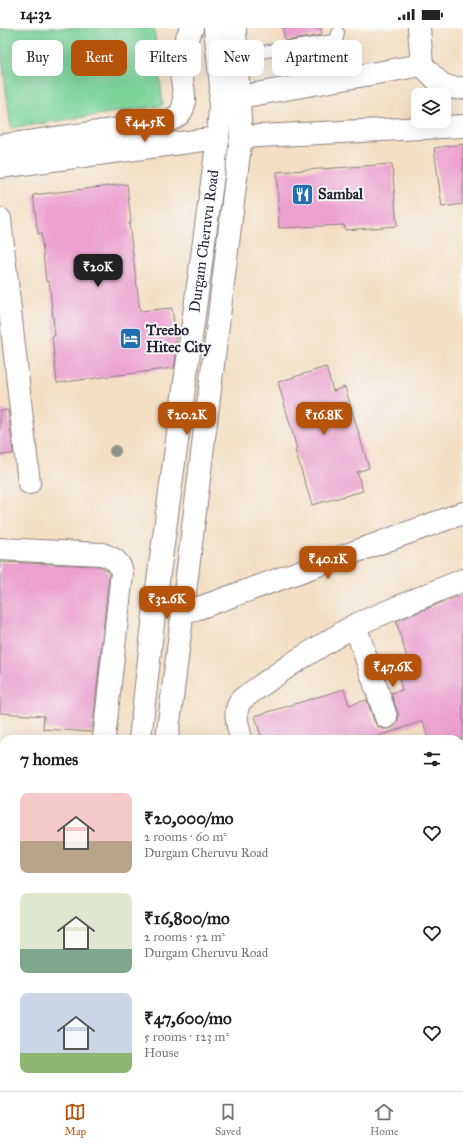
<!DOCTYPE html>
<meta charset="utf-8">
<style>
body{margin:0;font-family:"IM FELL Great Primer",serif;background:#f2f2f2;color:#222;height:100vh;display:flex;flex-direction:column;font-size:15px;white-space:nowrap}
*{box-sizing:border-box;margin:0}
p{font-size:13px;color:#767676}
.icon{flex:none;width:22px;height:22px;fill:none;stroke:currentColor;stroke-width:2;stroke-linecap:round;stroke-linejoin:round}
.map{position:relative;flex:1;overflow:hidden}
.side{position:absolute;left:0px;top:707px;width:463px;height:356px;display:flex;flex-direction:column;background:#fff;border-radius:12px 12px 0 0;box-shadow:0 4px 16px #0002}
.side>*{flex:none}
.hud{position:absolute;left:12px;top:12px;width:439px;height:36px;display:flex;gap:8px}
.fabs{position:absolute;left:411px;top:60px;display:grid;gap:8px}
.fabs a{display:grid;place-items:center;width:40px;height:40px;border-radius:8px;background:#fff;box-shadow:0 4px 16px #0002;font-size:20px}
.price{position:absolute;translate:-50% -34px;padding:0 9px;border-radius:8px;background:#b45309;color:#fff;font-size:13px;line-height:26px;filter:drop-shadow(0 1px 2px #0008)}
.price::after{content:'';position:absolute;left:50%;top:24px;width:12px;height:9px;margin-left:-6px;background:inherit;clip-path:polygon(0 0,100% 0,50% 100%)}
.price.current{background:#222;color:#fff}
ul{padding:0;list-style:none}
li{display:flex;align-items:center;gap:12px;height:100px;padding:0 20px}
li span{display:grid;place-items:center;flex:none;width:112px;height:80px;border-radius:8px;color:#555}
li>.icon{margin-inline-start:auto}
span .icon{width:48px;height:48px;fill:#fffc;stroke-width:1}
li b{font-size:17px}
h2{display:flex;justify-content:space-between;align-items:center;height:48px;padding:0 20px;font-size:17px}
.tag{padding:0 14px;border-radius:8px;background:#fff;box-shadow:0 4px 16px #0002;font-size:14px;line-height:36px}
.tag.current{background:#b45309;color:#fff}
.status{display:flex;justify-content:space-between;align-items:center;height:28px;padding:0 20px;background:#fff;direction:ltr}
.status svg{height:11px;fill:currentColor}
.menu{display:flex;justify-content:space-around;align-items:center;height:56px;border-top:1px solid #e0e0e0;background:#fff;font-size:11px;color:#767676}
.menu a{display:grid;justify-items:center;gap:2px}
.menu .current{color:#b45309}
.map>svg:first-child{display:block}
</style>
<div class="status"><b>14:32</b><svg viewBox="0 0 49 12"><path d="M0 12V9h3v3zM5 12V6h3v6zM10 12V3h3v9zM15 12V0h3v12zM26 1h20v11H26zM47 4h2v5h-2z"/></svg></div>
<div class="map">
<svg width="463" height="1063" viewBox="0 0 463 1063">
<rect width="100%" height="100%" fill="#f6f6f2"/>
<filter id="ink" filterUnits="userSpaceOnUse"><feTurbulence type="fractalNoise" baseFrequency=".025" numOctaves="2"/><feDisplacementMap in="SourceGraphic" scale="8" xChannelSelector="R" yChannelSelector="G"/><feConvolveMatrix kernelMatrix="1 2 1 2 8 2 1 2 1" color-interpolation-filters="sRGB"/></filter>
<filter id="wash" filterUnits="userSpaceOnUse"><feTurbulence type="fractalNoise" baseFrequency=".012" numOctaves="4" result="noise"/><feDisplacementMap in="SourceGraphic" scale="16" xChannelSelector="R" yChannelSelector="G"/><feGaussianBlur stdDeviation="0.9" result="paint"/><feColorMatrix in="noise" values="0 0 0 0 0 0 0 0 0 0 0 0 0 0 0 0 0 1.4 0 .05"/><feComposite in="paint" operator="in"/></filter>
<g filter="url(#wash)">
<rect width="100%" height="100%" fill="#f4dfc4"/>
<polygon fill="#7ad49a" stroke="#4e7b6a" points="0,0 154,0 163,77 11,100 0,13"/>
<g id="blocks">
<g fill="#eca1d0">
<polygon points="283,0 321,0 322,7 285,13"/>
<polygon points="324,22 326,41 280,49 278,29"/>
<polygon points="463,116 463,176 442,179 434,120"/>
<polygon points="392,136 397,198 345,202 344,197 279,200 277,144"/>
<polygon points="127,156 131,195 129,195 140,283 172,280 177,320 174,340 57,355 52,308 55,308 49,253 46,254 41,205 38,206 33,167"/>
<polygon points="326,339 333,363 345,359 369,440 357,444 363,463 312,477 295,422 297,421 278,354"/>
<polygon points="8,382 13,426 0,427 0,383"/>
<polygon points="0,534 99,538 109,544 109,546 92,704 43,701 44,688 0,685"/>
<polygon points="463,567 463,711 428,711 423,693 370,711 262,711 255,688 344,661 349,677 367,672 374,693 378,699 383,701 390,701 395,698 398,692 398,685 391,665 402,662 399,650 412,647 396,593 448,572"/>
</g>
</g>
</g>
<g filter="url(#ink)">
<use href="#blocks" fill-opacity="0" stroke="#8b8080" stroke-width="1"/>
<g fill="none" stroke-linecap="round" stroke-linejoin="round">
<defs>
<polyline id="service" points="236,28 333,13 337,10 338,5"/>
<g id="minor">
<path d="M422 37C437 51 441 62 463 60"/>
<polyline points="239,69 422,37 419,0"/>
<polyline points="241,109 463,98"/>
<polyline points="0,191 29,455"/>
<path d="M0 521 102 526C113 530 120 533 122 545L104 711"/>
<polyline points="182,586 463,485"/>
<polyline points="355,597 386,689"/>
<path d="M241 711C238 696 232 683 242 671L293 635 355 597 463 552"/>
<polyline points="0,731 4,732"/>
<polyline points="459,924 463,923"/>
<polyline points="0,965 4,966"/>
<polyline points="135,1059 166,1063"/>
</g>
<g id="tertiary">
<path d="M0 118 162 95C169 93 177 90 181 84 189 73 179 46 180 32 181 20 186 10 192 0"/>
<polyline points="0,139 218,110"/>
</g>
<g id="secondary">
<path id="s1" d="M140 711 157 560 218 110 221 59 215 0"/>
<polyline points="167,711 241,109 235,0"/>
<polyline points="103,1063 104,1059"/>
<polyline points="127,1063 128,1059"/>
</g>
</defs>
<use href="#service" stroke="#8b8080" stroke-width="14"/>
<use href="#minor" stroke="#8b8080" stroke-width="24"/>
<use href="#tertiary" stroke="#8b8080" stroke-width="24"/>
<use href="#secondary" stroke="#8b8080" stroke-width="24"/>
<use href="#service" stroke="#fff" stroke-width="12"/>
<use href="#minor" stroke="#fff" stroke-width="22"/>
<use href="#tertiary" stroke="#fff" stroke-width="22"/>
<use href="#secondary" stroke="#fff" stroke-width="22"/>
</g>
<circle fill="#8f9489" cx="115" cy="423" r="6"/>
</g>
<defs>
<symbol id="restaurant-square" viewBox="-11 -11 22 22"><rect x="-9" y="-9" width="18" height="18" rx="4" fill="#1f6fb2" stroke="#f6f6f2"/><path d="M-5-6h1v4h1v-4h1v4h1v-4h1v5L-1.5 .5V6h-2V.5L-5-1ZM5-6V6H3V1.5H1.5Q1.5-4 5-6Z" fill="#fff"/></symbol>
<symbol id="hotel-square" viewBox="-11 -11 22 22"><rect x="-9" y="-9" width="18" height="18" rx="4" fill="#1f6fb2" stroke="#f6f6f2"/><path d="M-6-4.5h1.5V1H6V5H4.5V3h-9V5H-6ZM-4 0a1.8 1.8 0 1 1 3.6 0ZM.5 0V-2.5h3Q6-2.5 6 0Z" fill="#fff"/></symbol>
</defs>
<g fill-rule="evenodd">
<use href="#restaurant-square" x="290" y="154" width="25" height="25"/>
<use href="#hotel-square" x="118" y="298" width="25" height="25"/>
</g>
<g text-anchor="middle" stroke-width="4" stroke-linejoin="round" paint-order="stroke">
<g font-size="15" font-weight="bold" fill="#22223b" stroke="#f6f6f2" text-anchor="start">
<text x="318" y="171">Sambal</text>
<text x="146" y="307">Treebo<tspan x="146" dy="17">Hitec City</tspan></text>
</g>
<g font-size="15" fill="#22223b" stroke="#f6f6f2">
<text dy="5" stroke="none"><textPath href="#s1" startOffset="502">Durgam Cheruvu Road</textPath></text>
</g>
</g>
</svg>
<div class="fabs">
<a><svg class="icon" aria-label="layers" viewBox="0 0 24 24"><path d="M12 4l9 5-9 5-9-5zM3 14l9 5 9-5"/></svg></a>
</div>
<b class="price" style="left:145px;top:115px">₹44.5K</b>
<b class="price current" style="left:98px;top:260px">₹20K</b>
<b class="price" style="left:187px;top:408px">₹20.2K</b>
<b class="price" style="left:324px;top:408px">₹16.8K</b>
<b class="price" style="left:328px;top:552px">₹40.1K</b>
<b class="price" style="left:167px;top:592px">₹32.6K</b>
<b class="price" style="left:393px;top:660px">₹47.6K</b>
<div class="hud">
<a class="tag">Buy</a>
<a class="tag current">Rent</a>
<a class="tag">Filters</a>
<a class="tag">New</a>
<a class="tag">Apartment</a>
</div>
<section class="side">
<h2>7 homes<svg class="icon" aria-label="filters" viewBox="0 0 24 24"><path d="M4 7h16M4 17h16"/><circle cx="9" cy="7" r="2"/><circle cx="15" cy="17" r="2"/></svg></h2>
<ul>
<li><span style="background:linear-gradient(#f6c9c9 60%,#b9a48a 0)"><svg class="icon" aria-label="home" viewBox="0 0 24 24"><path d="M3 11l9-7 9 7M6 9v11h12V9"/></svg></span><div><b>₹20,000/mo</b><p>2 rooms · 60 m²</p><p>Durgam Cheruvu Road</p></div><svg class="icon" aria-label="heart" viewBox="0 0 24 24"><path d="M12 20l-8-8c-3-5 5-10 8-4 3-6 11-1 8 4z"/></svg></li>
<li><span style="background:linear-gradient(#dfe7d0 70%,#7fa58c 0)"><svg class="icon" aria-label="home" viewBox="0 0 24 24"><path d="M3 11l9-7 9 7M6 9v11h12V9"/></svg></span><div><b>₹16,800/mo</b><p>2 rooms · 52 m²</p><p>Durgam Cheruvu Road</p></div><svg class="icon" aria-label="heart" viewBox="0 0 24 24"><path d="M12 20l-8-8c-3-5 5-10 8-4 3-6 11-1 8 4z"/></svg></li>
<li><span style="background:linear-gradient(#c9d6e8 75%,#8fb573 0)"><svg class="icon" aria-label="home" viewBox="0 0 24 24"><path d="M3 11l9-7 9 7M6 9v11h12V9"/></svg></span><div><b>₹47,600/mo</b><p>5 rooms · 123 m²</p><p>House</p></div><svg class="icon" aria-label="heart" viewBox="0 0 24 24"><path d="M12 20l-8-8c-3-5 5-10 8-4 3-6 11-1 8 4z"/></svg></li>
</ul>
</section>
</div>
<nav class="menu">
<a class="current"><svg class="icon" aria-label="map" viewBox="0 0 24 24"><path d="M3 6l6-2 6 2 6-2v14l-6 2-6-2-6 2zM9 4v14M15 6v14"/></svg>Map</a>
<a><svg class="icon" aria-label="saved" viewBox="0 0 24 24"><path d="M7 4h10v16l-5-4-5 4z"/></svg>Saved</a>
<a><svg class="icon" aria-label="home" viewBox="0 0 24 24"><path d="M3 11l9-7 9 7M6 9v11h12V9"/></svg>Home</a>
</nav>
